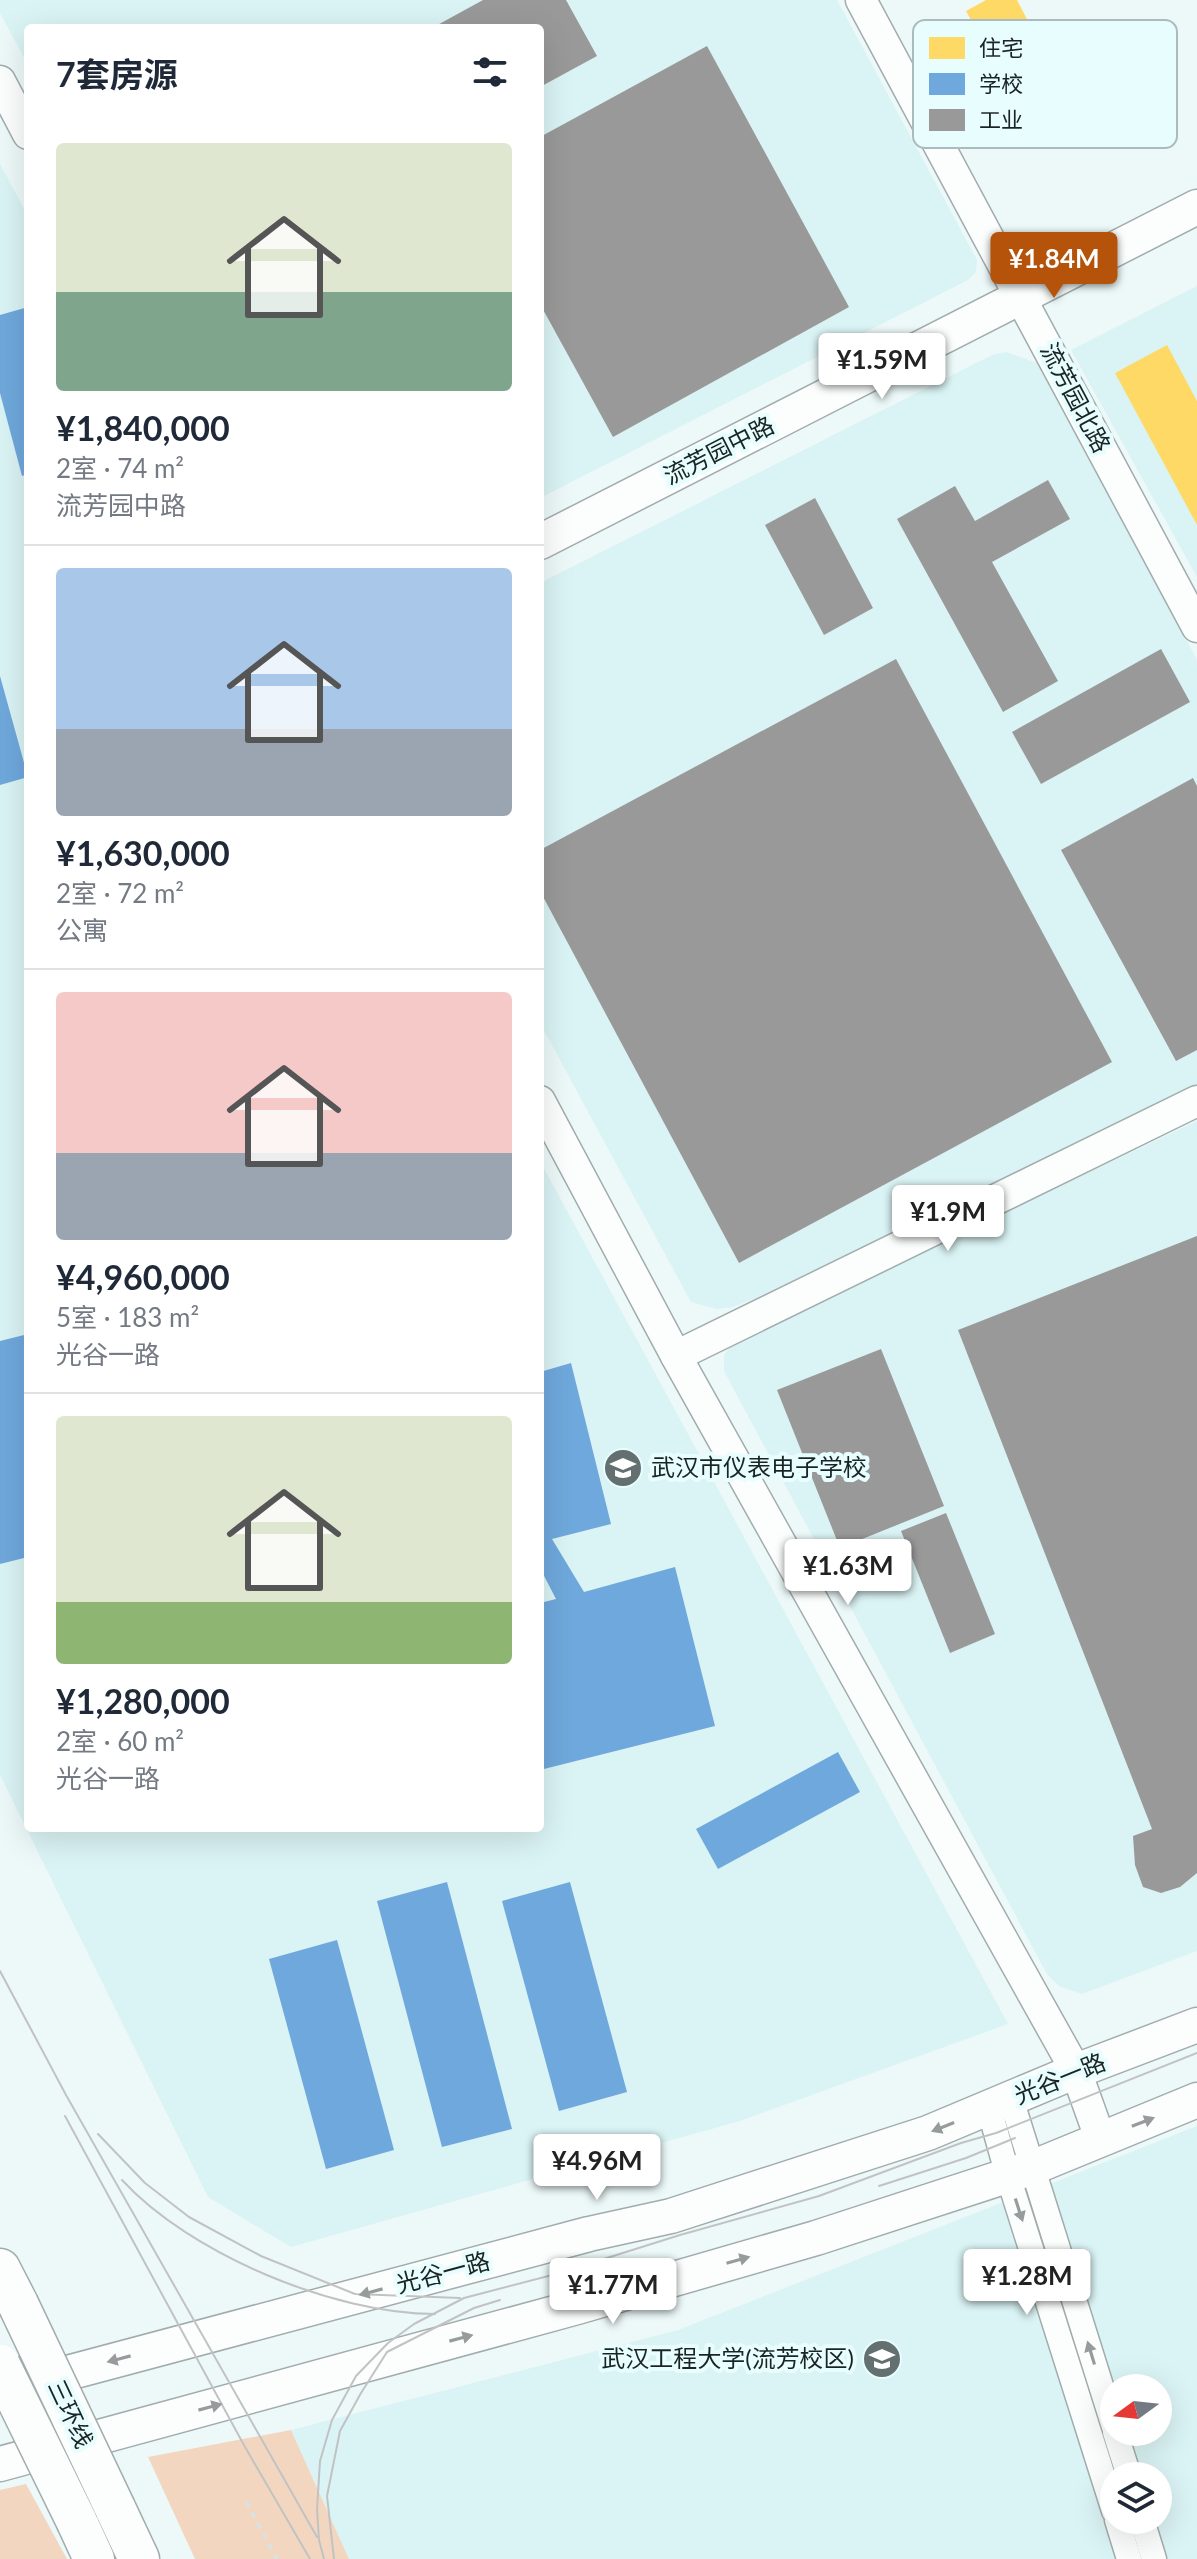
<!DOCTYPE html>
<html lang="zh">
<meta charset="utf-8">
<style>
body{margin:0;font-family:Lato,"Noto Sans SC",sans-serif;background:#f6f6f7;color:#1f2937;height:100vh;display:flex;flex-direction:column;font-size:30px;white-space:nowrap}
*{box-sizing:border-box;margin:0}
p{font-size:26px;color:#747a83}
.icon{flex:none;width:44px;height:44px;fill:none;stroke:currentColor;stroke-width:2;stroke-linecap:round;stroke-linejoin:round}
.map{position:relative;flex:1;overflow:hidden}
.drawer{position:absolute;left:24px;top:24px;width:520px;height:1808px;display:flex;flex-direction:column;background:#fff;border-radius:8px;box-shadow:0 8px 32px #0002}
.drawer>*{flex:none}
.needle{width:52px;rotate:255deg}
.controls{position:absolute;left:1100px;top:2374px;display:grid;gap:16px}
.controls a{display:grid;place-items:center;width:72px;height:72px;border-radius:50%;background:#fff;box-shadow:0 8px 32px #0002;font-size:40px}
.price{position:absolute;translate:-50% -68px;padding:0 18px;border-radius:8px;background:#fff;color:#222;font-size:26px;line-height:52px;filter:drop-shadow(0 2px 4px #0008)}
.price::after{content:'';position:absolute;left:50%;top:48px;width:24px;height:18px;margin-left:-12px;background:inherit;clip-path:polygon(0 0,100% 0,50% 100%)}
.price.active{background:#b45309;color:#fff}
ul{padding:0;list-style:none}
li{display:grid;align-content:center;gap:16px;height:424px;padding:0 32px}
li+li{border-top:2px solid #e0e1e3}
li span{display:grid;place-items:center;height:248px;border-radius:8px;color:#555}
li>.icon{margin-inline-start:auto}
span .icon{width:144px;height:144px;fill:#fffc;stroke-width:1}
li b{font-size:34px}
h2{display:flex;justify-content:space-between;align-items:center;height:96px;padding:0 32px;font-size:34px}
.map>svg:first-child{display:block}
</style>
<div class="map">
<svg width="1197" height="2559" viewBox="0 0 1197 2559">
<rect width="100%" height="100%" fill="#edf9f9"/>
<g fill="#daf3f4" fill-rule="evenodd">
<polygon points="0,0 837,0 977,260 976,272 968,280 540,498 540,28 28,28 28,65 0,13"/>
<polygon points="0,164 28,216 28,1828 540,1828 540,1161 1008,2024 740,2121 291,2247 208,2197 0,1775"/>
<polygon points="1197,286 1197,577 1071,350"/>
<polygon points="1006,352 1040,364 1197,660 1197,1084 756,1298 733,1307 716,1309 691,1302 540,1023 540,583 992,355"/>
<polygon points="1197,1121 1197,1951 1082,1994 1059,1986 1047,1974 724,1371 724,1355 735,1340"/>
<path d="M1197 2126V2559H349L291 2430 678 2330ZM1114 2388H1158V2432H1114ZM1114 2476H1158V2520H1114Z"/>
</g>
<g fill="#f2d6c0">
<polygon points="291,2430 349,2559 195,2559 148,2457"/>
<polygon points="26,2484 67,2559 0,2559 0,2490"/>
</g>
<g fill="#ffd966">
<polygon points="986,0 1017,0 1028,21 984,44 966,11"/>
<polygon points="1167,345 1197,401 1197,525 1115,373"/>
</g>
<g fill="#6fa8dc">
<polygon points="28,307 28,474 22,476 0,393 0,315"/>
<polygon points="0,676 28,777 0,785"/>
<polygon points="28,1334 28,1557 0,1564 0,1341"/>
<polygon points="571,1363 611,1524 552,1539 584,1592 675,1567 715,1726 540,1770 540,1603 556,1599 540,1568 540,1372"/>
<polygon points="838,1752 860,1792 718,1869 696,1829"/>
<polygon points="447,1882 512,2129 442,2147 377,1901"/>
<polygon points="570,1882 627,2092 559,2111 502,1901"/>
<polygon points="337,1940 394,2150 326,2169 269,1959"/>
</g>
<g fill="#999">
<polygon points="483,0 566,0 597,56 540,87 540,28 432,28"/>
<polygon points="707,46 849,307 613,437 540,304 540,137"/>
<polygon points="1048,480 1070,519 992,562 1058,681 1003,712 897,519 955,486 975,521"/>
<polygon points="815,498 873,608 824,635 765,525"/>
<polygon points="1161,649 1190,702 1041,784 1012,732"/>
<polygon points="896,659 1112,1062 739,1263 540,891 540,850"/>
<polygon points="1193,778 1197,786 1197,1050 1176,1061 1061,850"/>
<polygon points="1197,1236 1197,1873 1180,1887 1161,1893 1143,1887 1135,1865 1133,1836 1152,1829 958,1330"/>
<polygon points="881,1349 944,1506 840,1548 777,1390"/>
<polygon points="946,1513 995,1634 950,1653 901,1531"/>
</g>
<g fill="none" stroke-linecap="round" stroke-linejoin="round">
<defs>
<g id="minor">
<polyline points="1011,2099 1114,2427"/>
<polyline points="989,2108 1008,2176 1114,2511"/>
<polyline points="1115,2432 1129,2476"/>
<polyline points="1117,2520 1129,2559"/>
<polyline points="1142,2520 1154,2559"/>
</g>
<g id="tertiary">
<polyline points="861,0 1197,627"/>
<polyline points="0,81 28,134"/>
<polyline points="540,1101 676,1356 1076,2071 1100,2138"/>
<polyline points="676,1356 1197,1101"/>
</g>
<g id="secondary">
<polyline points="540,542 1197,207"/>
<polyline points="0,2391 589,2234 671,2216 928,2133 1076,2071 1197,2025"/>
<polyline points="0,2464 577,2307 816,2238 1034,2167 1197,2100"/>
</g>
<g id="trunk">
<polyline points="0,2269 18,2304"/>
<polyline points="115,2508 139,2559"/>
<polyline points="77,2522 94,2559"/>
</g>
</defs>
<use href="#minor" stroke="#a2acac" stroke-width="27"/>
<use href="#tertiary" stroke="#a2acac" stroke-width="33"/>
<use href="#secondary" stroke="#a2acac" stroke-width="37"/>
<use href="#trunk" stroke="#a2acac" stroke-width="43"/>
<polyline stroke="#dbe0e0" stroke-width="4" stroke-dasharray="6 6" stroke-linecap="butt" points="246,2502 277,2559"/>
<use href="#minor" stroke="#fcfefe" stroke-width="24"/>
<use href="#tertiary" stroke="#fcfefe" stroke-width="30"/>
<use href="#secondary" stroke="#fcfefe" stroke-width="34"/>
<use href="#trunk" stroke="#fcfefe" stroke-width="40"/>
<g stroke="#c1c3c3" stroke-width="2">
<polyline points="0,1971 66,2095 317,2537"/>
<polyline points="65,2116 245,2447 310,2559"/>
<polyline points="98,2134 145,2183 189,2217 261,2256 355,2294 460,2298"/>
<path d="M122 2180C190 2254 334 2314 435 2314"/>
<polyline points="879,2186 966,2158 1015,2138"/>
<polyline points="324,2559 319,2540 317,2509 320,2461 332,2420 356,2376 388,2343 414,2324 464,2298 556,2274 680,2235 819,2196 961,2143 996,2133 1197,2053"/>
<polyline points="334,2559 327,2496 340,2431 361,2393 387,2352 474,2308 500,2300"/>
</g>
<defs>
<g id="trunk-bridge">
<polyline points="18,2304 115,2508"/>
<polyline points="0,2365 77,2522"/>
</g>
</defs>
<use href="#trunk-bridge" stroke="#a2acac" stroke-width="43" stroke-linecap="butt"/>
<use href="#trunk-bridge" stroke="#fcfefe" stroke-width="40"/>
</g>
<defs><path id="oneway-solid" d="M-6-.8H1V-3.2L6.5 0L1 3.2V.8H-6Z" transform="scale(2)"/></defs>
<g fill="#969c9c">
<use href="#oneway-solid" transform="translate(1143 2122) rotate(-21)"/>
<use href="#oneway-solid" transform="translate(943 2127) rotate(158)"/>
<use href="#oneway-solid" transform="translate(1019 2210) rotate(72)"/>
<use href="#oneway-solid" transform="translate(738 2260) rotate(-16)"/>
<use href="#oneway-solid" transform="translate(371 2292) rotate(165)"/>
<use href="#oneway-solid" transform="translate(461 2338) rotate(-15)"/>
<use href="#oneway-solid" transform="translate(1091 2353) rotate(-107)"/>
<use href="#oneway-solid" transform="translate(119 2359) rotate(165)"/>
<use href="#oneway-solid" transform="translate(210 2407) rotate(-15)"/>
</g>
<defs>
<symbol id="university-disc" viewBox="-11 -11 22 22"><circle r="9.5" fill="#646f6f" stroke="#e8fdfe"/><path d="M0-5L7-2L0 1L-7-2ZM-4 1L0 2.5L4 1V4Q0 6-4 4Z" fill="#fff"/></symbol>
</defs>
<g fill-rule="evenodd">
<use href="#university-disc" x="601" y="1446" width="44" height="44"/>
<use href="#university-disc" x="860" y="2337" width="44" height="44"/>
</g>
<g text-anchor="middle" stroke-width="8" stroke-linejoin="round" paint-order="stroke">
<g font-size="24" fill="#1a2424" stroke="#e8fdfe">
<text transform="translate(1075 398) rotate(62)" y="8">流芳园北路</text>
<text transform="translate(719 451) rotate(-27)" y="8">流芳园中路</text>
<text transform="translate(1060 2079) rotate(-22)" y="8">光谷一路</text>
<text transform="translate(443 2273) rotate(-15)" y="8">光谷一路</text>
<text transform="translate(70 2414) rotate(65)" y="8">三环线</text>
</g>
<g font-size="24" fill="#1a2424" stroke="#e8fdfe" text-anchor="start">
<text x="651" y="1476">武汉市仪表电子学校</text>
<text x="854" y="2367" text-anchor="end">武汉工程大学(流芳校区)</text>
</g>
</g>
<rect x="913" y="20" width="264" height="128" rx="12" fill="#e8fdfe" stroke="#aabcbd" stroke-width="2"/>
<rect x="929" y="37" width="36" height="22" fill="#ffd966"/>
<rect x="929" y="73" width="36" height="22" fill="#6fa8dc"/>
<rect x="929" y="109" width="36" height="22" fill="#999"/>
<g font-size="22" fill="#1a2424">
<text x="979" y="56">住宅</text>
<text x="979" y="92">学校</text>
<text x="979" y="128">工业</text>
</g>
</svg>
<div class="controls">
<a><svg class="needle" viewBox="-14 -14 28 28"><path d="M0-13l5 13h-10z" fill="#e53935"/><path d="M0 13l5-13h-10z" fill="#747a83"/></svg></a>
<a><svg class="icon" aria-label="layers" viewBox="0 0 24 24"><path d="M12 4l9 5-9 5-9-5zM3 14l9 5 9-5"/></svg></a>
</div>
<b class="price active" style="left:1054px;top:300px">¥1.84M</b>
<b class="price" style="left:882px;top:401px">¥1.59M</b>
<b class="price" style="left:948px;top:1253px">¥1.9M</b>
<b class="price" style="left:848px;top:1607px">¥1.63M</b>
<b class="price" style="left:597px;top:2202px">¥4.96M</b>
<b class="price" style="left:1027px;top:2317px">¥1.28M</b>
<b class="price" style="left:613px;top:2326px">¥1.77M</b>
<section class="drawer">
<h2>7套房源<svg class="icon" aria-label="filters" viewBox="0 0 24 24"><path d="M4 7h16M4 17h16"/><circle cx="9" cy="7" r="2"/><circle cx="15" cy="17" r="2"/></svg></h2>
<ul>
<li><span style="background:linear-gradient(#dfe7d0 60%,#7fa58c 0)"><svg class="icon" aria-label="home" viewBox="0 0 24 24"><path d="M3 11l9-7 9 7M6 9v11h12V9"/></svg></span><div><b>¥1,840,000</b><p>2室 · 74 m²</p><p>流芳园中路</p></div></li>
<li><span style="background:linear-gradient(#a9c7e8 65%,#9aa5b1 0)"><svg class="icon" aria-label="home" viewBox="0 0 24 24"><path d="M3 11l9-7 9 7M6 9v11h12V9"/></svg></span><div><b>¥1,630,000</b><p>2室 · 72 m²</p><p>公寓</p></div></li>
<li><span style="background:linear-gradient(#f6c9c9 65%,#9aa5b1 0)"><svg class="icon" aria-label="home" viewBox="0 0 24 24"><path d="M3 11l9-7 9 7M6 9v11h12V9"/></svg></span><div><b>¥4,960,000</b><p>5室 · 183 m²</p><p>光谷一路</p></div></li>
<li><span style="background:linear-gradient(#dfe7d0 75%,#8fb573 0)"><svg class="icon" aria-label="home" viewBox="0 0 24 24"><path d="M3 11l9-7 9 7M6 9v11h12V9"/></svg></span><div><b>¥1,280,000</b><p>2室 · 60 m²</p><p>光谷一路</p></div></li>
</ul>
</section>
</div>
